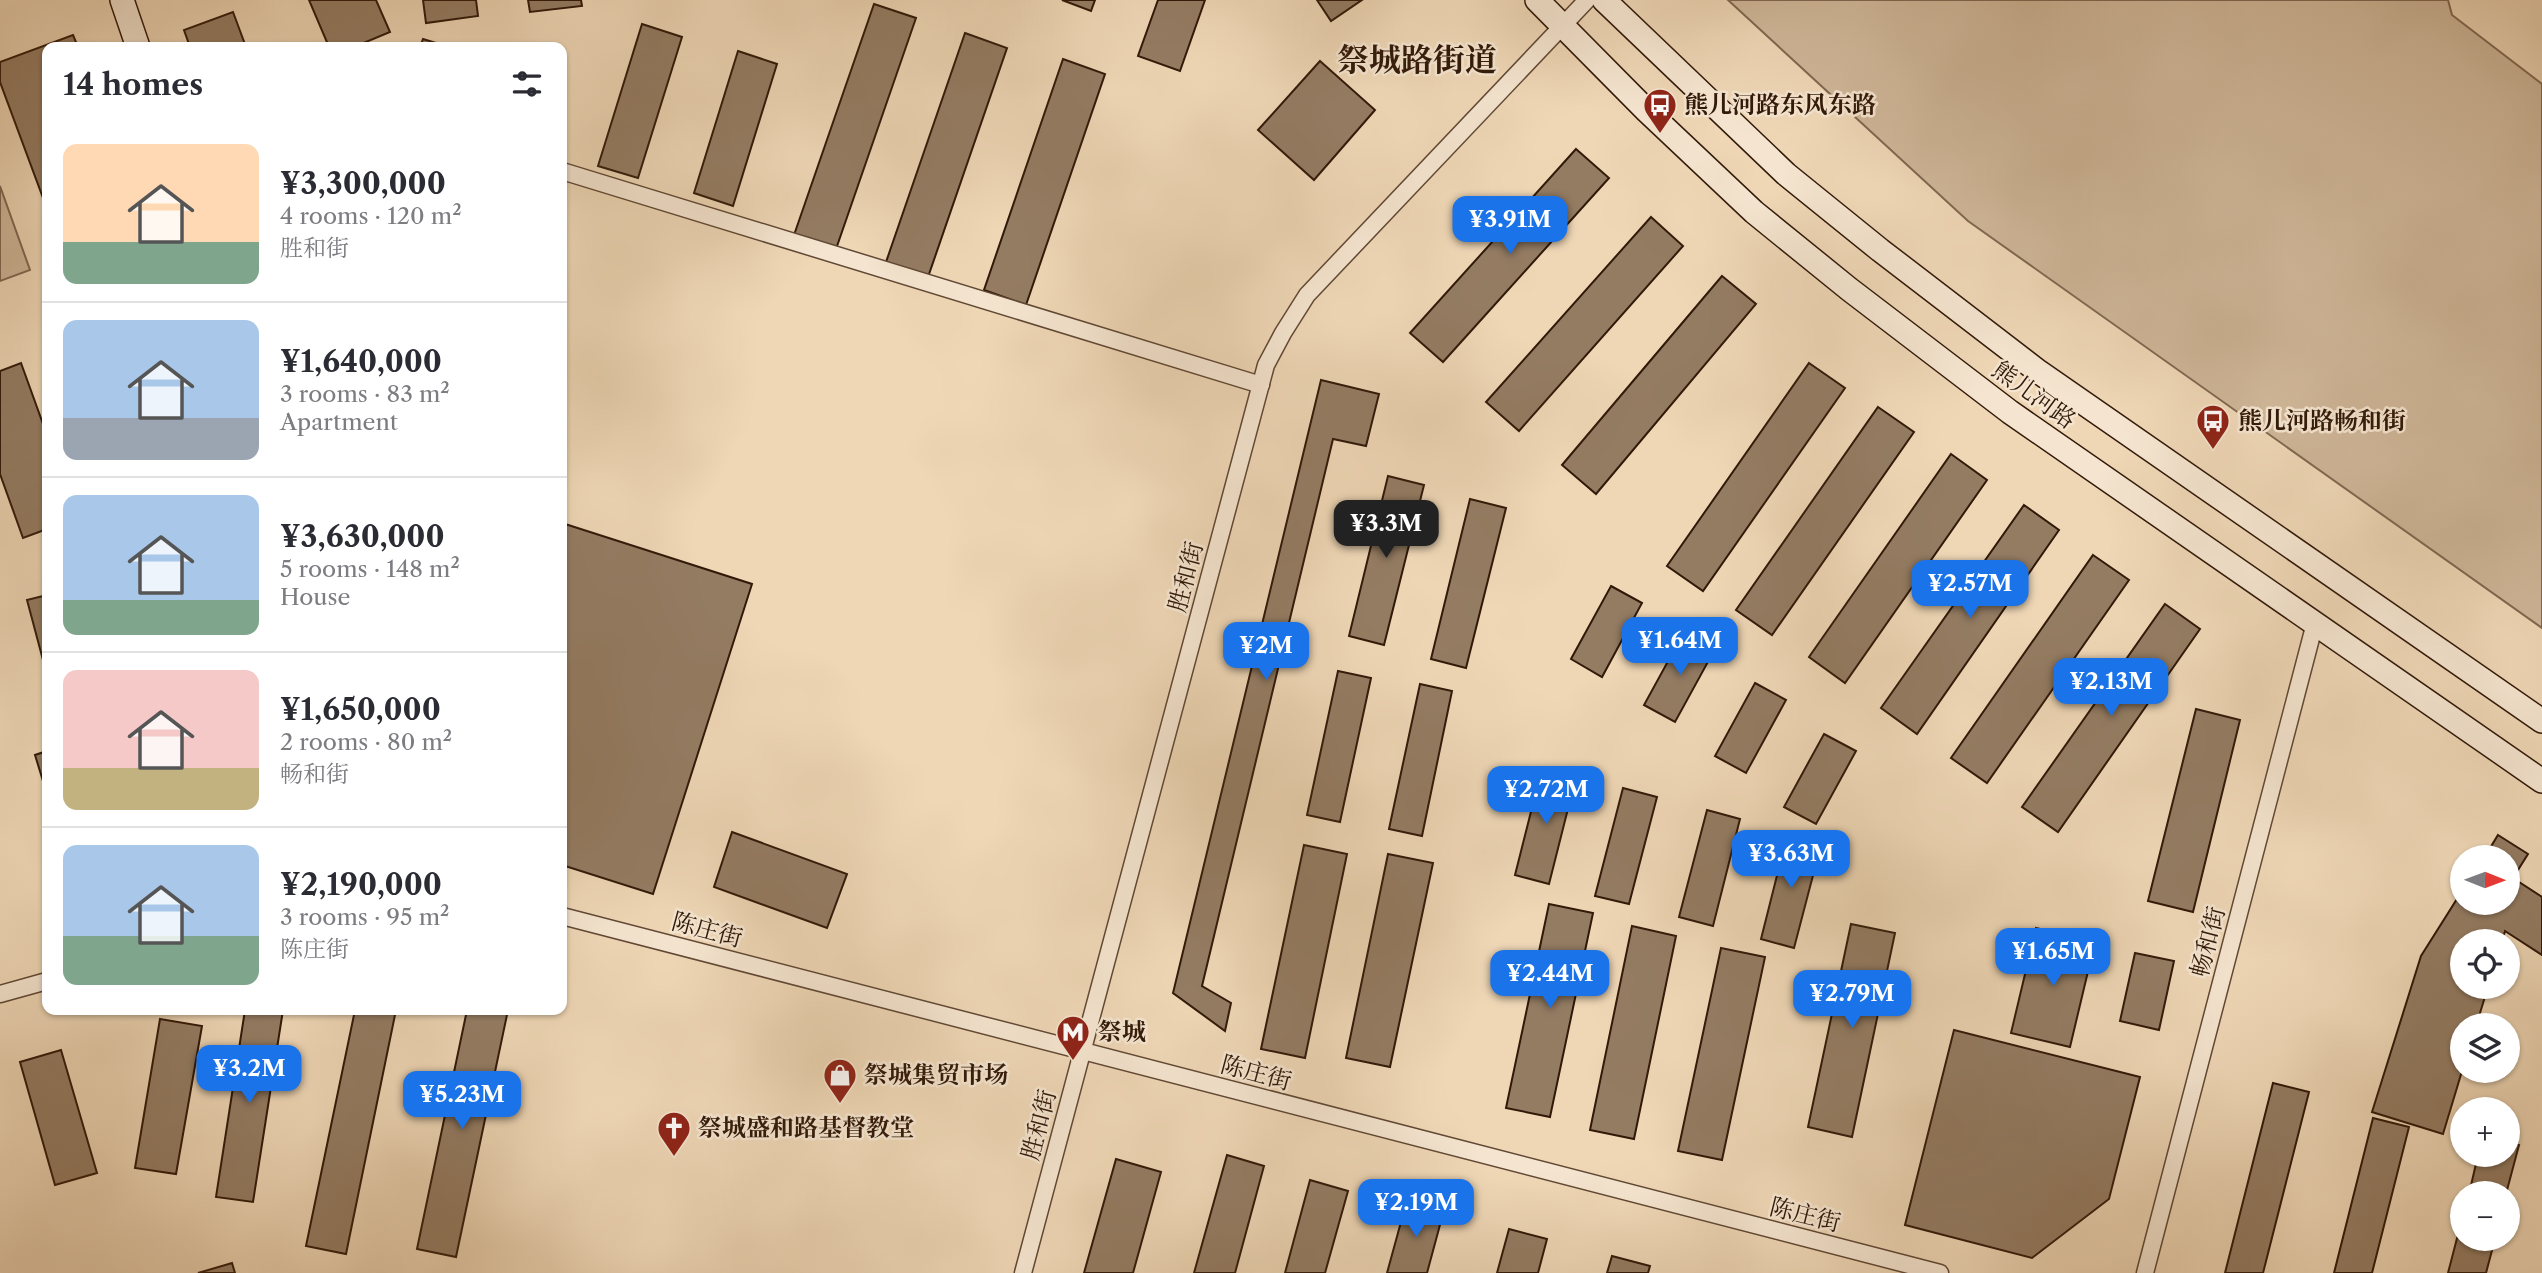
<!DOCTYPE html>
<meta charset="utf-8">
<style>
body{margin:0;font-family:"Libre Caslon Text","Noto Serif SC",serif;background:#f2f2f3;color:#2b2b33;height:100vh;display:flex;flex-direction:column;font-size:26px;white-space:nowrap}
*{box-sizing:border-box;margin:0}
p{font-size:23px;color:#7c7c81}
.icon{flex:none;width:38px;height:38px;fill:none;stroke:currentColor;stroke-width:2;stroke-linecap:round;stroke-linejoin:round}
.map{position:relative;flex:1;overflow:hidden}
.side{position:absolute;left:42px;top:42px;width:525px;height:973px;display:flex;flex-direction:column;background:#fff;border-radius:14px;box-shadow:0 2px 5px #0004}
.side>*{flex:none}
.needle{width:46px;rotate:91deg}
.fabs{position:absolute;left:2450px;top:845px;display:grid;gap:14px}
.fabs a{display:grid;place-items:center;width:70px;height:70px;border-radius:50%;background:#fff;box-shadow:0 2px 5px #0004;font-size:35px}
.price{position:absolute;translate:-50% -60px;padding:0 16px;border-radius:14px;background:#1a73e8;color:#fff;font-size:23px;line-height:46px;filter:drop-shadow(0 2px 4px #0008)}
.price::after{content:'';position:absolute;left:50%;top:42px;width:21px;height:16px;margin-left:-10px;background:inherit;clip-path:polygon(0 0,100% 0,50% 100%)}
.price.active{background:#222;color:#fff}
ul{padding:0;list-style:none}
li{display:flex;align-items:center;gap:21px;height:175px;padding:0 21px}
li+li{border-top:2px solid #e1e1e2}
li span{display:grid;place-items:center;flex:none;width:196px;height:140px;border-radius:14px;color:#555}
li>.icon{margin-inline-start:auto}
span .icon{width:84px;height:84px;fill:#fffc;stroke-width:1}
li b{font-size:30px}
h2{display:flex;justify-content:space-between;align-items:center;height:84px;padding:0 21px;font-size:30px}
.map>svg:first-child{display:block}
</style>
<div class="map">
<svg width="2542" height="1273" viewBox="0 0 2542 1273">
<rect width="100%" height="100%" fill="#efd7b6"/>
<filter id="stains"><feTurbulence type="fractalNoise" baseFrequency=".00286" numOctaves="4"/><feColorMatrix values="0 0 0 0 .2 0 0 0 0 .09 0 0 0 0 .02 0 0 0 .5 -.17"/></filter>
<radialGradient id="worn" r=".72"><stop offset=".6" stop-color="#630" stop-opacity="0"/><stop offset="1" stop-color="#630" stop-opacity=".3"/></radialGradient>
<g fill="#cfb799" stroke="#806851" stroke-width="2">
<polygon points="1728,0 2448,0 2452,15 2542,84 2542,628 1968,221"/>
<polygon points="0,186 30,270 0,281"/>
</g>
<g fill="#947c63" stroke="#311909" stroke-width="2">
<polygon points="309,0 376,0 390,32 354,47 329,47"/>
<polygon points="423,0 476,0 478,16 426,23"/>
<polygon points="528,0 581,0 582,6 530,12"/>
<polygon points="1062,0 1095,0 1091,11"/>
<polygon points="1158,0 1205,0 1180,71 1138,56"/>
<polygon points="1317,0 1362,0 1331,21"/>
<polygon points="874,4 916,18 836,249 794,235"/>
<polygon points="233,12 246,47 190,47 184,30"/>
<polygon points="642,24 682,37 638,178 598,166"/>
<polygon points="965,33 1007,48 927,280 885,265"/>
<polygon points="73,35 78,47 47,47 46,206 0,82 0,62"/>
<polygon points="423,39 449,47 420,47"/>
<polygon points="738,51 777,64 733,206 694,193"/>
<polygon points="1063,59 1105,74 1026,305 984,290"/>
<polygon points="1320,61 1375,110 1314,180 1258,130"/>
<polygon points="1576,149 1609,178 1443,362 1410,333"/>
<polygon points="1651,217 1683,246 1519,431 1486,402"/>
<polygon points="1722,276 1756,304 1596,494 1562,465"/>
<polygon points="21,363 47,435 47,529 23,538 0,474 0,371"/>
<polygon points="1809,363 1845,388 1703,591 1667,566"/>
<polygon points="1321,380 1379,394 1366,446 1333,439 1202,986 1231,1003 1225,1031 1173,993"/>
<polygon points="1878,407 1914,432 1772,635 1736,610"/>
<polygon points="1951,454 1987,480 1845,683 1809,657"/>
<polygon points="1388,476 1424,485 1384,645 1349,636"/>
<polygon points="1470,499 1506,508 1466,668 1431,659"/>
<polygon points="2024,505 2059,530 1917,734 1881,708"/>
<polygon points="562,523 752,584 653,894 562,865"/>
<polygon points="2093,555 2129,580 1987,783 1951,758"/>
<polygon points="1611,586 1642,603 1602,677 1571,659"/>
<polygon points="47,595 47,675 27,600"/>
<polygon points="2165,604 2200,629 2058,832 2022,807"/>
<polygon points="1684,632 1715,649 1675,722 1644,705"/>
<polygon points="1338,671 1371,678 1340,822 1307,815"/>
<polygon points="1755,683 1786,700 1746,773 1715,756"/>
<polygon points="1420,684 1452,691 1422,836 1389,829"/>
<polygon points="2196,709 2240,720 2193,912 2148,901"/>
<polygon points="1824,734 1856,751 1816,824 1784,807"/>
<polygon points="47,751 47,794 35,755"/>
<polygon points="1542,768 1576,777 1549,884 1515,875"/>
<polygon points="1623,788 1657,797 1629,904 1595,896"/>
<polygon points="1707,810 1740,819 1713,926 1679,917"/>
<polygon points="732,832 847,874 827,928 714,887"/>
<polygon points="1788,832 1822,841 1794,948 1761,939"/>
<polygon points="2498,835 2528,854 2513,878 2542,897 2542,955 2505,931 2502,942 2462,942 2462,987 2488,987 2476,1026 2462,1026 2462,1071 2443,1134 2372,1112 2421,956 2462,891 2462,903 2508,903 2508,858 2484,858"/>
<polygon points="1304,845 1347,854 1305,1058 1261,1049"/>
<polygon points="1388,854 1433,863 1390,1067 1346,1058"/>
<polygon points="1549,904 1593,913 1550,1117 1506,1108"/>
<polygon points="1851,924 1895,933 1852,1137 1808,1127"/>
<polygon points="1632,926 1676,936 1634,1139 1590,1130"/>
<polygon points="2036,928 2095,942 2070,1047 2011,1033"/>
<polygon points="1721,948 1765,957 1722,1160 1678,1151"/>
<polygon points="2135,953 2174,961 2159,1030 2120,1021"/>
<polygon points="245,1010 283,1010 253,1202 216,1197"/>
<polygon points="355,1010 396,1010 346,1254 306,1246"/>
<polygon points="467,1010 508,1010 456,1257 417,1249"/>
<polygon points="160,1019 202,1026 176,1174 135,1168"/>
<polygon points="1954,1030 2140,1077 2109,1199 2032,1258 1905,1225"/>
<polygon points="61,1050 97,1173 55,1185 20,1062"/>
<polygon points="2273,1083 2309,1092 2263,1273 2225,1273"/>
<polygon points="2373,1118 2409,1127 2372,1273 2334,1273"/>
<polygon points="2508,1143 2519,1145 2506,1194 2469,1194 2478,1155 2508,1155"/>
<polygon points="1227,1155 1264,1166 1235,1273 1194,1273"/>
<polygon points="1116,1159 1161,1172 1133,1273 1084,1273"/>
<polygon points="1310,1180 1348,1191 1325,1273 1285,1273"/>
<polygon points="1407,1200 1444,1210 1427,1273 1387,1273"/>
<polygon points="2462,1219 2462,1239 2495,1239 2486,1273 2448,1273"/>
<polygon points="1509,1229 1547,1239 1538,1273 1497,1273"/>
<polygon points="1612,1256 1650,1266 1648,1273 1607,1273"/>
<polygon points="232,1263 235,1273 198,1273"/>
</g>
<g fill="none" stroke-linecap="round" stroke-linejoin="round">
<defs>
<g id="street">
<polyline points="562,171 1261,385"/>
<polyline points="562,916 1940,1273"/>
<polyline points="0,994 47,981"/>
<polyline points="1023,1273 1266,365 1283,333 1307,295 1587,0"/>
<polyline points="2145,1273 2315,623"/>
</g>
<g id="secondary">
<polyline points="122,0 138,47"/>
<polyline points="1537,0 1647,111 1754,212 1849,289 2010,412 2542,781"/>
<polyline points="1604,0 1786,174 1880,250 2039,372 2542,721"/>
</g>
</defs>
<use href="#street" stroke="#604834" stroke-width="19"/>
<use href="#secondary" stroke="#311909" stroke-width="26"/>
<use href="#street" stroke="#f5e5d0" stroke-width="16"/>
<use href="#secondary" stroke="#f5e5d0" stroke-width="23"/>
</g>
<defs>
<symbol id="bus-pin" viewBox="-11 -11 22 30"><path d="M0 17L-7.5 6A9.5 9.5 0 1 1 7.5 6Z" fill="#8f2418" stroke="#f5e5d0"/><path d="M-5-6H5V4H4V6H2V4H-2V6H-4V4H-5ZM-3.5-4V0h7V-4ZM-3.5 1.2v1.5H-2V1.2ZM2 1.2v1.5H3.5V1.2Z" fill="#fff"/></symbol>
<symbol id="metro-pin" viewBox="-11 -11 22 30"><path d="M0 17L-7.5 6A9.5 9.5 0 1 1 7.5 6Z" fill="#8f2418" stroke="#f5e5d0"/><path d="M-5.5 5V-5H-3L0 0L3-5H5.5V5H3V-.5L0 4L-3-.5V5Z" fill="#fff"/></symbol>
<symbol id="shop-pin" viewBox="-11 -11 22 30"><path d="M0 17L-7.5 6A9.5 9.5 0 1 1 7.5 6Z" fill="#8f2418" stroke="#f5e5d0"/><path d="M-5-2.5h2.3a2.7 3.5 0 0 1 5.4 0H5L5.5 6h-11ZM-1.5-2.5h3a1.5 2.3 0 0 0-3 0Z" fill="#fff"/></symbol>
<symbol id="church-pin" viewBox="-11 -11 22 30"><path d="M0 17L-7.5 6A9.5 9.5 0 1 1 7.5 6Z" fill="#8f2418" stroke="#f5e5d0"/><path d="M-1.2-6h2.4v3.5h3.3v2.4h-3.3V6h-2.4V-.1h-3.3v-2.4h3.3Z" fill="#fff"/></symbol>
</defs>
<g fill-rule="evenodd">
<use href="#bus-pin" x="1641" y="86" width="38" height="52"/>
<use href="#bus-pin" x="2194" y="402" width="38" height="52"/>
<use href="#metro-pin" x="1054" y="1013" width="38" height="52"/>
<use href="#shop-pin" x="821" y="1056" width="38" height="52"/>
<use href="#church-pin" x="655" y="1109" width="38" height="52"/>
</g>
<g text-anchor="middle" stroke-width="5" stroke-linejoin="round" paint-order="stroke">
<g font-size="24" font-weight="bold" fill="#311909" stroke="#f5e5d0" text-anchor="start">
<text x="1684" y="113">熊儿河路东风东路</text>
<text x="2238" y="429">熊儿河路畅和街</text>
<text x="1098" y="1040">祭城</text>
<text x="864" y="1083">祭城集贸市场</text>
<text x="698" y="1136">祭城盛和路基督教堂</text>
</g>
<g font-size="24" fill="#311909" stroke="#f5e5d0">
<text transform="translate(2034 395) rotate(36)" y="8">熊儿河路</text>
<text transform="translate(1186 577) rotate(-75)" y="8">胜和街</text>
<text transform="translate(707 930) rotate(15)" y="8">陈庄街</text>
<text transform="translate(2208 942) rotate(-75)" y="8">畅和街</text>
<text transform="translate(1256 1073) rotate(15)" y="8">陈庄街</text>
<text transform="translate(1039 1125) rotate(-75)" y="8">胜和街</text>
<text transform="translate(1805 1215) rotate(14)" y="8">陈庄街</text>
</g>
<g font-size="32" font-weight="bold" fill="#311909" stroke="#f5e5d0">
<text x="1417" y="71">祭城路街道</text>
</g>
</g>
<rect width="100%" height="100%" filter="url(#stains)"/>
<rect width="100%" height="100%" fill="url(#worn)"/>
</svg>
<div class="fabs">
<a><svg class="needle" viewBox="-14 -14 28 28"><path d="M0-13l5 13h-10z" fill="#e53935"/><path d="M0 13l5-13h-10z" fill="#7c7c81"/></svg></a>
<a><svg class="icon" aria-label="locate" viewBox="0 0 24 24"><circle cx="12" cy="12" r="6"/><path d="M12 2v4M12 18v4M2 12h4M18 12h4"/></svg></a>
<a><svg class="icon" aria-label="layers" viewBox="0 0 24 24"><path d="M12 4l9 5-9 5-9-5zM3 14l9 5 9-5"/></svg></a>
<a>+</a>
<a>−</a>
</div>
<b class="price" style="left:1510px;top:256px">¥3.91M</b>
<b class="price active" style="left:1386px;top:560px">¥3.3M</b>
<b class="price" style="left:1970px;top:620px">¥2.57M</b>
<b class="price" style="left:1680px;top:677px">¥1.64M</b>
<b class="price" style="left:1266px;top:682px">¥2M</b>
<b class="price" style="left:2111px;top:718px">¥2.13M</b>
<b class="price" style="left:1546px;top:826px">¥2.72M</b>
<b class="price" style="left:1791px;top:890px">¥3.63M</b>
<b class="price" style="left:2053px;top:988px">¥1.65M</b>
<b class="price" style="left:1550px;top:1010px">¥2.44M</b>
<b class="price" style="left:1852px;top:1030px">¥2.79M</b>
<b class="price" style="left:249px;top:1105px">¥3.2M</b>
<b class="price" style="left:462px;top:1131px">¥5.23M</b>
<b class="price" style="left:1416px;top:1239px">¥2.19M</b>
<section class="side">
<h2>14 homes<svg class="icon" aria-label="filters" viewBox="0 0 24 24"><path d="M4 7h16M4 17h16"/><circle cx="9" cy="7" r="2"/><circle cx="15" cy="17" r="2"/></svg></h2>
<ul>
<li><span style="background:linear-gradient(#ffd9b3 70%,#7fa58c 0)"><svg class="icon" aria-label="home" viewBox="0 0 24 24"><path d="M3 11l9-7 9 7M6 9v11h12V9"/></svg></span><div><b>¥3,300,000</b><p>4 rooms · 120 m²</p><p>胜和街</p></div></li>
<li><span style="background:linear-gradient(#a9c7e8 70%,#9aa5b1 0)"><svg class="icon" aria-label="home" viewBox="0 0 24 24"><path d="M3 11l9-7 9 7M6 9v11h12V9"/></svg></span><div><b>¥1,640,000</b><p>3 rooms · 83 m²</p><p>Apartment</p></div></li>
<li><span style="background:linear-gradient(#a9c7e8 75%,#7fa58c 0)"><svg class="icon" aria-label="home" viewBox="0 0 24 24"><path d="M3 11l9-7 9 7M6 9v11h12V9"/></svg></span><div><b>¥3,630,000</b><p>5 rooms · 148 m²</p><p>House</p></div></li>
<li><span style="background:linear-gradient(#f6c9c9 70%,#c2b280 0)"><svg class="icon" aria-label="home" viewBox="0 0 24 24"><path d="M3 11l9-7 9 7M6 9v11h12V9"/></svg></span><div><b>¥1,650,000</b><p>2 rooms · 80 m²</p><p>畅和街</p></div></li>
<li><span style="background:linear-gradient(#a9c7e8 65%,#7fa58c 0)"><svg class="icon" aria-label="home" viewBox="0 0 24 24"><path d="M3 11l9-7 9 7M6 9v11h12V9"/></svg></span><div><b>¥2,190,000</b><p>3 rooms · 95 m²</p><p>陈庄街</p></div></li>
</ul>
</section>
</div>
